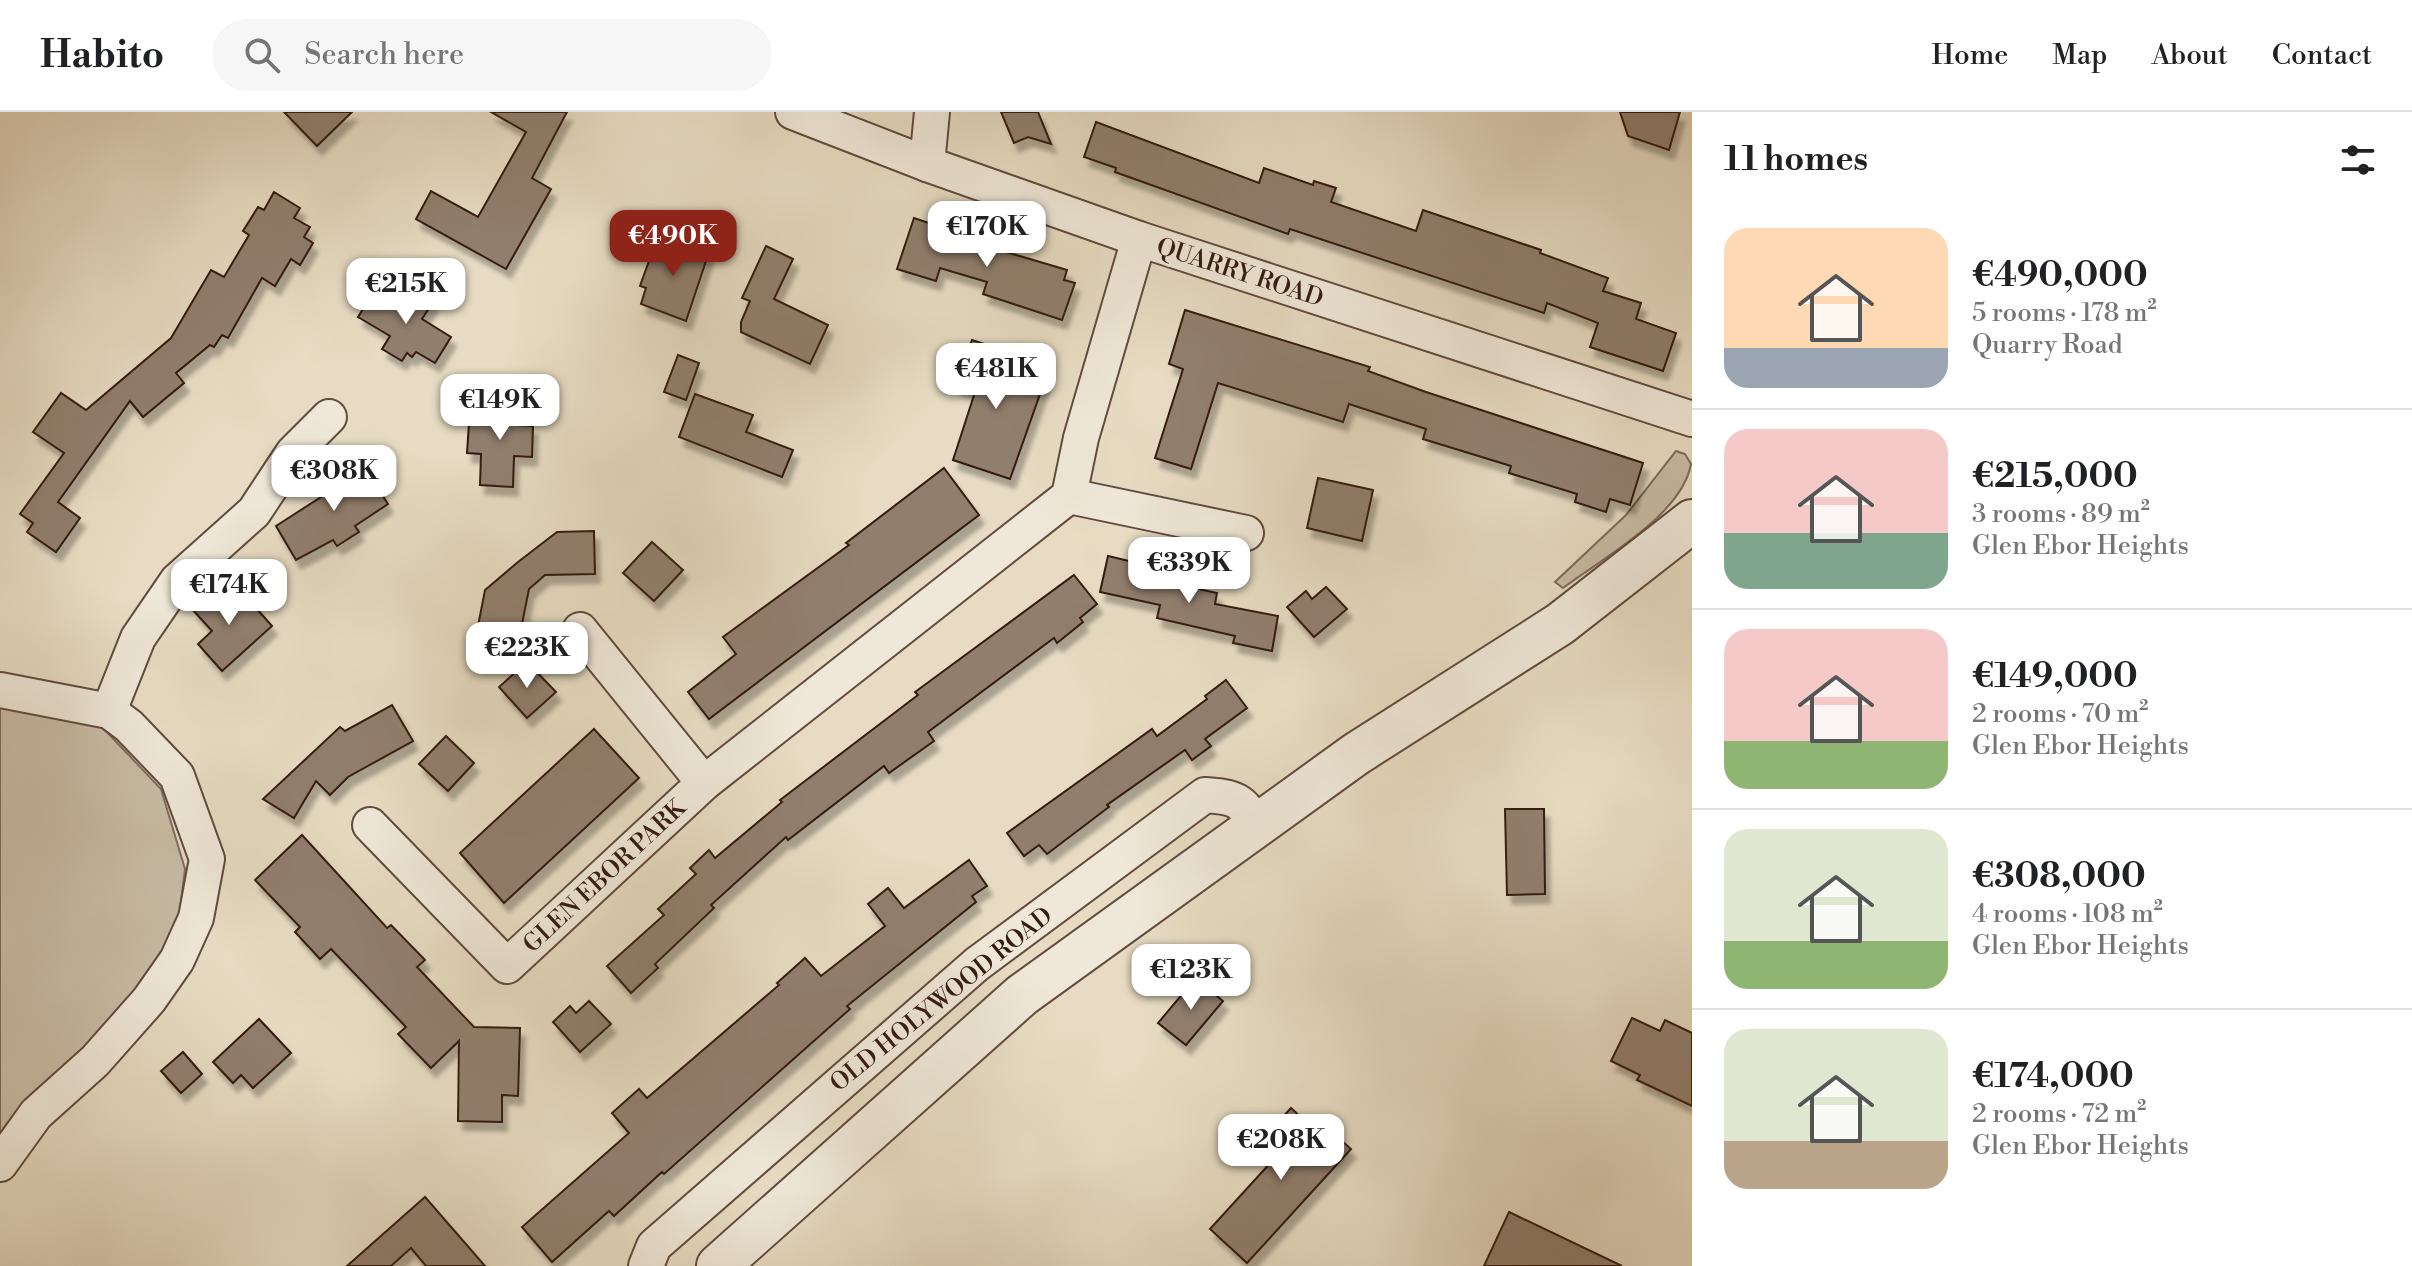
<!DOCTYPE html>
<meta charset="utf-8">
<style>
body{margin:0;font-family:"Libre Bodoni",serif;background:#f6f6f6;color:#202124;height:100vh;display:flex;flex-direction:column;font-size:30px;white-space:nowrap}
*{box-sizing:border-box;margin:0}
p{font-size:26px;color:#757577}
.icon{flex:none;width:44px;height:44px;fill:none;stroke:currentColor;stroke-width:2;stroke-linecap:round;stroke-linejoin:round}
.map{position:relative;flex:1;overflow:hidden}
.panel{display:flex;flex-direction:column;background:#fff;width:720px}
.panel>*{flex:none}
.price{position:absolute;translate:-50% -68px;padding:0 18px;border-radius:16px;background:#fff;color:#222;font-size:26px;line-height:52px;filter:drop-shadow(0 2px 4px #0008)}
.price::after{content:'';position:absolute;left:50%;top:48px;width:24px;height:18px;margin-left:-12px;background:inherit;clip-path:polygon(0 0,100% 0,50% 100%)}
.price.selected{background:#8f2418;color:#fff}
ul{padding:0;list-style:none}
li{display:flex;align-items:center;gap:24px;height:200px;padding:0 32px}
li+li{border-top:2px solid #e0e0e0}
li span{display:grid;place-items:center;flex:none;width:224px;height:160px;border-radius:24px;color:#555}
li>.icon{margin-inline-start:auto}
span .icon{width:96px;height:96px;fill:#fffc;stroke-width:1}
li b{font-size:34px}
h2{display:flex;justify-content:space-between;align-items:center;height:96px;padding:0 32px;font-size:34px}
header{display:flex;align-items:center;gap:48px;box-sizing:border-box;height:112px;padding:0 40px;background:#fff;border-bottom:2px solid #e0e0e0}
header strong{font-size:38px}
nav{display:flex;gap:44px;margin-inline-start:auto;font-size:28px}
.search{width:560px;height:72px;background:#f6f6f6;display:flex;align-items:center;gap:20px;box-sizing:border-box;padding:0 28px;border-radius:44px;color:#757577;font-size:30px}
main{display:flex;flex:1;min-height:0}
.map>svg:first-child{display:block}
</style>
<header>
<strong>Habito</strong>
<div class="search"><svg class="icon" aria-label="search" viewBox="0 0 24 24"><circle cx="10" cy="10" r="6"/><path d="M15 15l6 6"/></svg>Search here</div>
<nav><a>Home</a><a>Map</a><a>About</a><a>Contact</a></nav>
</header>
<main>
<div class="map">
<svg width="1692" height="1154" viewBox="0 0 1692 1154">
<defs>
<filter id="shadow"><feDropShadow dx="5" dy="9" stdDeviation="2" flood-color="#0004"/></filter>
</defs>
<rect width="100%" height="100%" fill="#e7dcc3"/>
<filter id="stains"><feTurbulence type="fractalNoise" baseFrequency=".0025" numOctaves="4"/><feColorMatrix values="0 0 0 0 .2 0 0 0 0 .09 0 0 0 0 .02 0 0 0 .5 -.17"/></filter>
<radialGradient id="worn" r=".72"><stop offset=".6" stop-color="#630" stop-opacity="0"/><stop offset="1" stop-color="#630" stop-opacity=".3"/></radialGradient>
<g fill="#c8bba5" stroke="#7e6b5b" stroke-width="2">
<path d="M1676 339 1685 342 1691 352C1682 403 1603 446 1563 476L1555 470 1626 403Z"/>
<polygon points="0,590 101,614 161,677 185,757 177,821 152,870 0,1033"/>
</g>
<g fill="#917f6e" stroke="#331b11" stroke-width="2" filter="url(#shadow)">
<polygon points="284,0 352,0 317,34"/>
<polygon points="491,0 567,0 532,66 551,77 506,157 416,107 431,79 478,105 526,20"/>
<polygon points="1001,0 1038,0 1051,32 1028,25 1014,31"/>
<polygon points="1620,0 1680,0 1669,38 1628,24"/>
<polygon points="1096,10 1259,71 1264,56 1313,73 1314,69 1336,76 1331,90 1416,119 1423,98 1541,138 1540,141 1608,166 1603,179 1641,191 1636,207 1676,221 1663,259 1590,235 1598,211 1547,191 1544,201 1290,117 1288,122 1115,60 1116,56 1084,45"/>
<polygon points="274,80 300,96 294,106 310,115 304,125 313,131 300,153 291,147 275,174 262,166 228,226 222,223 214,235 210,233 176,261 184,271 143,305 130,289 58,390 80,406 56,440 27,420 33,411 20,402 64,341 33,320 61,281 86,298 171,226 211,158 224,165 249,123 243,119 258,95 264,98"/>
<polygon points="914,106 964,123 962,127 1067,158 1064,168 1075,171 1062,208 983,182 987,170 940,156 936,169 897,157"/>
<polygon points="657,127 678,135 681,129 709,140 686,209 641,192 646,176 640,174"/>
<polygon points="766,134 793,147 774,187 828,213 810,252 741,220 741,210 750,189 742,186"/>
<polygon points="411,176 433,190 422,207 451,225 435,251 416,240 412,245 407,241 402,249 382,237 390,224 358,205 375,178 400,194"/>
<polygon points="1185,198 1370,255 1368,259 1426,280 1643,351 1630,393 1610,387 1606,400 1575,390 1577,382 1509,361 1511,354 1423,327 1426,317 1349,292 1343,310 1218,271 1191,357 1155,346 1183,257 1169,252"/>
<polygon points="972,228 999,237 996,248 1046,265 1010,367 953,348 975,280 956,274"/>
<polygon points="678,243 699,251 686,288 664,280"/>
<polygon points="695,282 753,303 746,320 793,338 782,365 679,325"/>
<polygon points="490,284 518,285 517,313 533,314 532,345 514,344 513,375 480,373 481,342 467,341 469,311 488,311"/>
<polygon points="359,348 388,392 355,414 359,420 337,434 333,428 296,448 276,414 335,376 330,368"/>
<polygon points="944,356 979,403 709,607 688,580 736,542 723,525 849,433 846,431"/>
<polygon points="1318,366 1373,378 1362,429 1307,416"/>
<polygon points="594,419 595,462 545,463 529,477 520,522 478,514 485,478 518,450 557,420"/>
<polygon points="652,430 683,458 654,489 623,461"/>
<polygon points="1108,444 1146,453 1144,465 1217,481 1215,492 1278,504 1272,539 1233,531 1235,524 1157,506 1160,493 1100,480"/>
<polygon points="1074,463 1097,492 1080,506 1083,510 1057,531 1054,526 928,620 934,629 889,661 884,654 788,728 786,725 711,793 714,796 655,852 658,856 631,881 607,854 664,803 658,797 696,762 690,756 709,738 715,746 782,690 780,688 918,583 915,580"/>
<polygon points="218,474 238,496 248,487 272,514 222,559 198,532 212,519 192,497"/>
<polygon points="1326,475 1347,497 1314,525 1287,495 1306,479 1312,487"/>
<polygon points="527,550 556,580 527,606 499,575"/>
<polygon points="1226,568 1247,596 1205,627 1211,634 1192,648 1185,638 1107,693 1109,695 1047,742 1039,733 1024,744 1007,721 1152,617 1157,624 1207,587 1205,584"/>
<polygon points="392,593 413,629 348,665 330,683 316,669 294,706 263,687 340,615 345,619"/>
<polygon points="594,617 639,666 504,791 460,741"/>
<polygon points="446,624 474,651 448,679 419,652"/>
<polygon points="1505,697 1544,697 1545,782 1507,783"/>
<polygon points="302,723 387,816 391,813 425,848 417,855 474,915 520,916 518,984 502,983 502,1010 458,1009 459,929 431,956 398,922 406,915 331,837 320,847 295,820 300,815 255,768"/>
<polygon points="969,748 987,774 972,784 976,790 847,894 850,897 664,1062 662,1060 614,1104 609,1099 552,1150 522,1115 629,1021 612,1001 639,977 647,986 779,873 777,871 805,846 821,864 885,814 868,792 888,776 904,796"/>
<polygon points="1196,866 1223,889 1186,933 1158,911"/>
<polygon points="589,889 611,912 580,940 553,910 570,894 576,901"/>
<polygon points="1632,906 1660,919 1665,908 1692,921 1692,994 1637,968 1640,963 1611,949"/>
<polygon points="259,907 291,941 253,976 241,963 233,971 213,950"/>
<polygon points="183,940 202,962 181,981 161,959"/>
<polygon points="1291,996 1307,1011 1314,1004 1351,1037 1247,1151 1210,1117 1273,1048 1257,1033"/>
<polygon points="425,1085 485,1154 426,1154 411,1136 391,1154 347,1154"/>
<polygon points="1509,1100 1622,1154 1484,1154"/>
</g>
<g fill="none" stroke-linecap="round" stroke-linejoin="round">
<defs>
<g id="minor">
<polyline points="793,0 927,52 1139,127 1692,307"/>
<polyline points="927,52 932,0"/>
<polyline points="1069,384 1246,421"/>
<polyline points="580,518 704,671"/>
<polyline points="0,578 109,599 129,614 177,664 207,747 196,806 177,848 149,888 95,949 36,1002 0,1052"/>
<polyline points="109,599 138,526 177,469 254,400 293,341 329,305"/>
<polyline points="370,713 507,854 704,671 1069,384 1081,326 1139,127"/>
<path d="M646 1154 654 1134 977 852 1205 683C1235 685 1242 687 1257 714"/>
</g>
<polyline id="tertiary" points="718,1154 1022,883 1356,642 1560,512 1692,409"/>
</defs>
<use href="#minor" stroke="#604b3e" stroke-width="38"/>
<use href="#tertiary" stroke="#604b3e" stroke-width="46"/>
<use href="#minor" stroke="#efe8d8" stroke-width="34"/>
<use href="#tertiary" stroke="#efe8d8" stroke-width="42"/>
</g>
<g text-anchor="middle" stroke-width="6" stroke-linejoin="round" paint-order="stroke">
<g font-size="24" fill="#331b11" stroke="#efe8d8">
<text transform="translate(1240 160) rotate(18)" y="8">QUARRY ROAD</text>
<text transform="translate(604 764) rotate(-43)" y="8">GLEN EBOR PARK</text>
<text transform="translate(941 887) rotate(-39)" y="8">OLD HOLYWOOD ROAD</text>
</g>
</g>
<rect width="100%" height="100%" filter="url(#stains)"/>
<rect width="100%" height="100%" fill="url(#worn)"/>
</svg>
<b class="price" style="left:987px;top:157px">€170K</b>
<b class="price selected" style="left:673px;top:166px">€490K</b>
<b class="price" style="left:406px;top:214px">€215K</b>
<b class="price" style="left:996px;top:299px">€481K</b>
<b class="price" style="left:500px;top:330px">€149K</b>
<b class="price" style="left:334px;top:401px">€308K</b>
<b class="price" style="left:1189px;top:493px">€339K</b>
<b class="price" style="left:229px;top:515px">€174K</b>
<b class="price" style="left:527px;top:578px">€223K</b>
<b class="price" style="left:1191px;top:900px">€123K</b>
<b class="price" style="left:1281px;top:1070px">€208K</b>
</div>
<section class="panel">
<h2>11 homes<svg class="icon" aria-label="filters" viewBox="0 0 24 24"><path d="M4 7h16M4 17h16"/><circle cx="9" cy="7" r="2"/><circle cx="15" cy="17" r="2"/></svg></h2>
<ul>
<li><span style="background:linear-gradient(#ffd9b3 75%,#9aa5b1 0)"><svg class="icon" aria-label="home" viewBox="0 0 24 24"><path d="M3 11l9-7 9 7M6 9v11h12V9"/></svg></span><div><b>€490,000</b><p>5 rooms · 178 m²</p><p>Quarry Road</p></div></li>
<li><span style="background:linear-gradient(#f6c9c9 65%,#7fa58c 0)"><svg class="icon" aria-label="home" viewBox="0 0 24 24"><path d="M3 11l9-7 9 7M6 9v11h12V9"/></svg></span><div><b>€215,000</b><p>3 rooms · 89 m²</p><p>Glen Ebor Heights</p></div></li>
<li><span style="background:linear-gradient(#f6c9c9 70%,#8fb573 0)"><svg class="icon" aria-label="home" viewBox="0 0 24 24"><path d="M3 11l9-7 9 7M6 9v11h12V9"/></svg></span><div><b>€149,000</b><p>2 rooms · 70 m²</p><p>Glen Ebor Heights</p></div></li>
<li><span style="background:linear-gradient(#dfe7d0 70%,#8fb573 0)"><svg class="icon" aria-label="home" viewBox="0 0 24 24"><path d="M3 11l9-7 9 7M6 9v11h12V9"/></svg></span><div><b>€308,000</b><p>4 rooms · 108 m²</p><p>Glen Ebor Heights</p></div></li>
<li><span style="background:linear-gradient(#dfe7d0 70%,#b9a48a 0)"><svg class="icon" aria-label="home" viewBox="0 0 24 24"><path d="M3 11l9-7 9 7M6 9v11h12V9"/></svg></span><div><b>€174,000</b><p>2 rooms · 72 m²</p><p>Glen Ebor Heights</p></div></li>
</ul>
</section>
</main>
